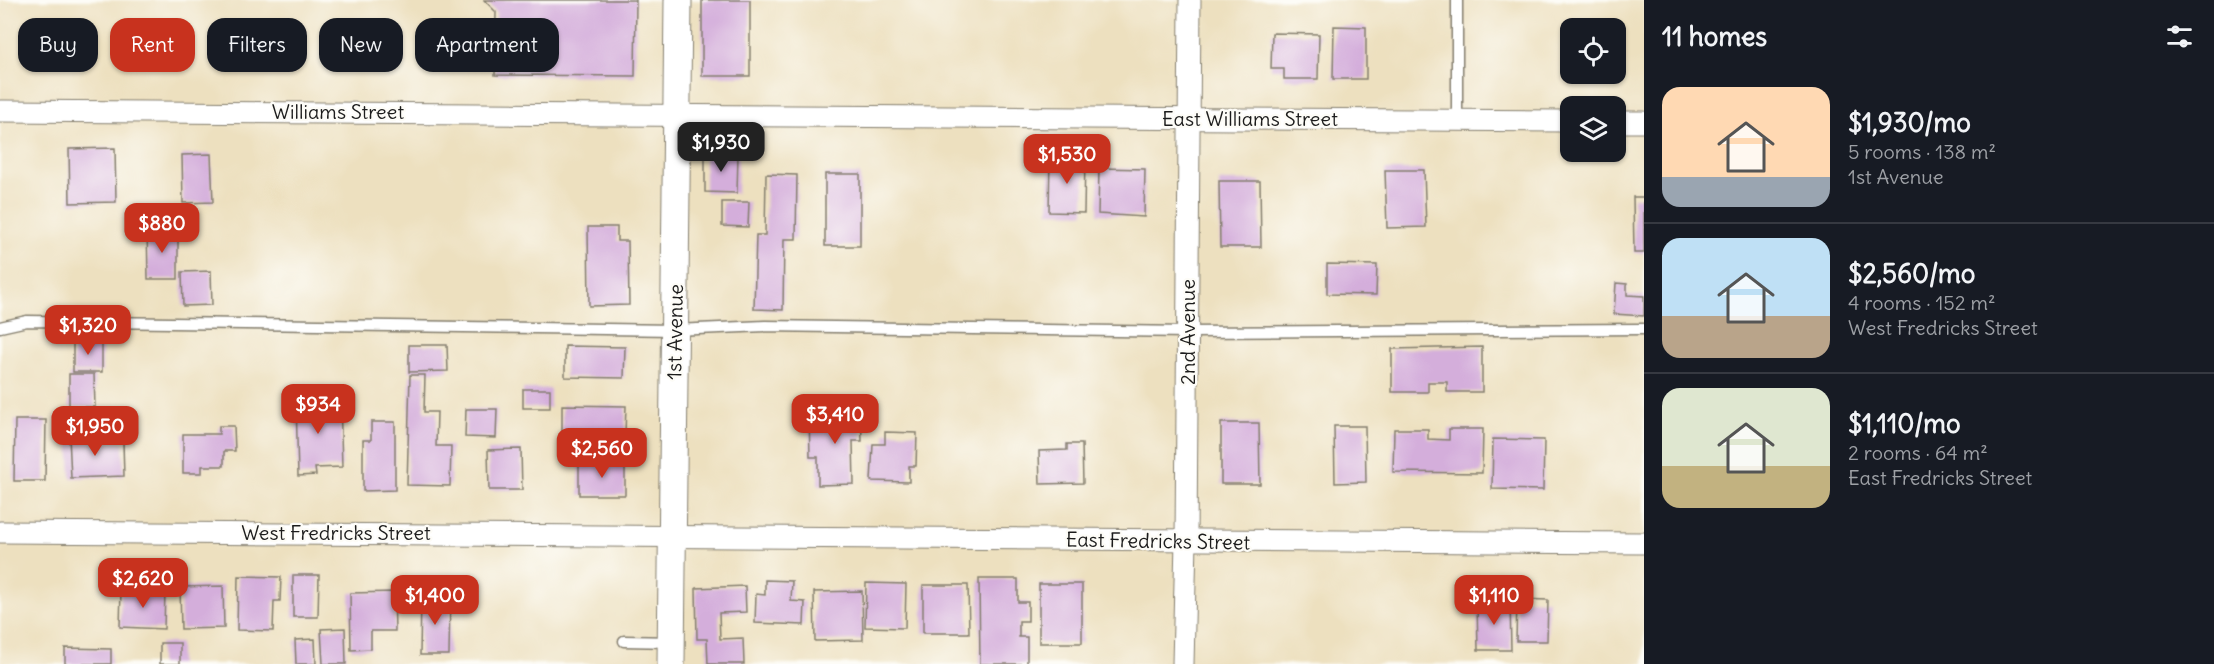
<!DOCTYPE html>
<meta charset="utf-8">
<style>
body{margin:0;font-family:Delius,sans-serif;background:#20242c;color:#f1f3f6;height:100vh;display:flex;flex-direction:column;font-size:22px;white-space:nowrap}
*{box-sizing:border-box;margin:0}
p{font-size:20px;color:#9ea1a6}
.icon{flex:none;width:33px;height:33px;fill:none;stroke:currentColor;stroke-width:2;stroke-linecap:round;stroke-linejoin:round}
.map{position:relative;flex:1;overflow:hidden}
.side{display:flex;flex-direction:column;background:#171b24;width:570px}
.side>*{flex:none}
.guide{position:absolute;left:18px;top:18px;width:570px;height:54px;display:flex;gap:12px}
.controls{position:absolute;left:1560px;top:18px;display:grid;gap:12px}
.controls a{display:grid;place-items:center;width:66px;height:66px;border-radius:12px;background:#171b24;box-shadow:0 2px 4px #0004;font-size:30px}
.price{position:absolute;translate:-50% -51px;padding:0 14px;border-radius:12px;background:#c8321e;color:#fff;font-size:20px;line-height:39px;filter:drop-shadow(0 2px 3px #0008)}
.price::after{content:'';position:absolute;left:50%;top:36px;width:18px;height:14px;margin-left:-9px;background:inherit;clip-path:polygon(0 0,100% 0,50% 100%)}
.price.active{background:#222;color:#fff}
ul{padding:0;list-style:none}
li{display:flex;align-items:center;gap:18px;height:150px;padding:0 18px}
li+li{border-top:2px solid #363941}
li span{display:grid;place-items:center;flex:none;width:168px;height:120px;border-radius:18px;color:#555}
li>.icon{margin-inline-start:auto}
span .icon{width:72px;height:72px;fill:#fffc;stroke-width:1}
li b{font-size:26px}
h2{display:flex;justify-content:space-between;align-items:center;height:72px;padding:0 18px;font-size:26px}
.pill{padding:0 21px;border-radius:18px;background:#171b24;box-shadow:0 2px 4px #0004;font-size:21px;line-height:54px}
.pill.active{background:#c8321e;color:#fff}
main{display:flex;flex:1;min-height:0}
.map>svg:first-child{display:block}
</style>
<main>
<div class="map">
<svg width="1644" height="664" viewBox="0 0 1644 664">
<rect width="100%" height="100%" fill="#fdfcf7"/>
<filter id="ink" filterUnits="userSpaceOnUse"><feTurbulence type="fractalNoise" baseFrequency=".0167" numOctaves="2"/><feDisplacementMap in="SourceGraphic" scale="12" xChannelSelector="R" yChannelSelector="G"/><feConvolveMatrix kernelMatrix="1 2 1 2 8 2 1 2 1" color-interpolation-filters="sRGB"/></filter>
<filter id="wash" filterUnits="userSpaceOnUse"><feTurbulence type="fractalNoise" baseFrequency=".008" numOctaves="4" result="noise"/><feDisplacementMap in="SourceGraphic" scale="24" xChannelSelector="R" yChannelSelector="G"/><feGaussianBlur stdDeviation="1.35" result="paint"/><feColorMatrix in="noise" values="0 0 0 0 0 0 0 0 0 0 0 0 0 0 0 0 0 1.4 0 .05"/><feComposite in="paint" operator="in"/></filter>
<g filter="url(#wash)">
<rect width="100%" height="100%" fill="#ede0bf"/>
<g id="blocks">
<g fill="#d4aedb">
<polygon points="484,0 636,0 635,76 495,75 496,12"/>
<rect x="702" y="0" width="48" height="76"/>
<polygon points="1334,26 1366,27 1366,79 1333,79"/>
<polygon points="1272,33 1319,34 1318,79 1284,79 1284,69 1271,69"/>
<polygon points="115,148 116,202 70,203 69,149"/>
<polygon points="211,154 213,202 183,203 182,155"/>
<polygon points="705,154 738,154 737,193 705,192"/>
<polygon points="1050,157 1085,157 1084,213 1049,212"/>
<polygon points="1099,168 1145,169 1144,217 1098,214"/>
<polygon points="1385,170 1424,170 1426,227 1387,228"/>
<polygon points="766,174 797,175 796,239 784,239 783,310 754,309 756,235 765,235"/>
<rect x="825" y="174" width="35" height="72"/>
<polygon points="1219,181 1260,181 1261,247 1220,247"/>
<polygon points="1633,197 1644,197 1644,253 1634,253"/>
<polygon points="722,202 749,202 748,227 722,226"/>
<polygon points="166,226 166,234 178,234 178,279 148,279 147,227"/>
<polygon points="588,227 617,227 617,241 628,241 629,305 589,306"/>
<polygon points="1327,264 1377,265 1376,295 1327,294"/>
<polygon points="211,271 212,305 183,306 182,272"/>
<polygon points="1616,283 1627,284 1627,295 1644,296 1644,316 1614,314"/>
<rect x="73" y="340" width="29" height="32"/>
<polygon points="409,345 447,345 448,371 409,372"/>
<polygon points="565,346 625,347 624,378 565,377"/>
<polygon points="1482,347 1482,392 1447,392 1447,382 1428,382 1428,392 1392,392 1392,349"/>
<polygon points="69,374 94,374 95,407 69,407"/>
<polygon points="410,375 425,375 424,412 437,412 436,446 451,446 450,486 407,485"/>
<rect x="523" y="389" width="27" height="19"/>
<polygon points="340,399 342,467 315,468 316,475 298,476 296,401"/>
<polygon points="562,405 626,406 625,434 582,434 582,446 562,446"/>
<polygon points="466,409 497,409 496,438 465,437"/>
<polygon points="861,411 862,441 853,441 854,484 818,485 818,457 810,457 809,413"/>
<polygon points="15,420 46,420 45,481 14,481"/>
<polygon points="371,422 395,422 395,490 363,491 363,440 371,440"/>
<polygon points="1221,423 1259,423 1260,484 1221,484"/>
<polygon points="219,426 234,426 235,451 224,451 224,466 202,466 202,473 183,473 183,434 219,434"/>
<polygon points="1334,426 1365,426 1366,482 1335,483"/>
<polygon points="1394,429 1428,429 1428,439 1449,440 1449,429 1483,429 1482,473 1393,472"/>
<polygon points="885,432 917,433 916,466 909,466 909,482 871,481 873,444 885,444"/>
<polygon points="103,435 103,443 123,442 124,476 71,478 69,436"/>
<polygon points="1493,439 1544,440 1543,490 1492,489"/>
<polygon points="1067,444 1082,444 1083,483 1040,484 1039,451 1067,450"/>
<polygon points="521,449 522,490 489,490 488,450"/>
<polygon points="625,462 625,495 579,495 579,463"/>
<polygon points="293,575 319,575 318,617 293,617"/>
<polygon points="238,576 281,577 280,601 274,601 273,631 237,630"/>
<polygon points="979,579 1018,579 1018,602 1028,602 1028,621 1019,621 1019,637 1027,637 1027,664 980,664"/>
<polygon points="765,580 792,581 791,601 805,602 804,625 755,623 756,594 765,595"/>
<polygon points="866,583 906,584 905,628 865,627"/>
<rect x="1039" y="584" width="43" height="59"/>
<polygon points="923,585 968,585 969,633 923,633"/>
<polygon points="223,586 224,628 181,629 180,587"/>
<polygon points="745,586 746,612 719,613 720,639 743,638 744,664 708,664 707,639 697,639 696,588"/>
<polygon points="121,589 165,590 164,629 120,627"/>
<polygon points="862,591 863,640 815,641 814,592"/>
<polygon points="394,592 395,631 371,631 371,649 351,650 350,593"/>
<polygon points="421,596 450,597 449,655 420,655"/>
<polygon points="1517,599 1548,600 1547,641 1516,641"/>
<polygon points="1510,601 1511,650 1478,650 1477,602"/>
<polygon points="345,628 346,664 323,664 321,629"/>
<polygon points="315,639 316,664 296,664 295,640"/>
<rect x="160" y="643" width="20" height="21"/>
<polygon points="65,648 111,649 111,664 65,664"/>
</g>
</g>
</g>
<g filter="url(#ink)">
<use href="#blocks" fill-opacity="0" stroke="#847e6e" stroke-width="1.5"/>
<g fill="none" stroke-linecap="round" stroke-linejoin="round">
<defs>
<g id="service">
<polyline points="1457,121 1457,0"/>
<polyline points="0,327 27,321 675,330 765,326 1188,332 1644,329"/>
<polyline points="624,641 672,642"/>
</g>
<g id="minor">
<polyline points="0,111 1570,121"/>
<polyline points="1616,122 1644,122"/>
<path d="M0 532C548 534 1096 541 1644 543"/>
<polyline points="1183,664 1186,541 1190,0"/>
</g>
<polyline id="tertiary" points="671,664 678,0"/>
</defs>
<use href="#service" stroke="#847e6e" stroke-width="13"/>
<use href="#minor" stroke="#847e6e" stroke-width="23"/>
<use href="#tertiary" stroke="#847e6e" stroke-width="29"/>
<use href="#service" stroke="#fff" stroke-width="10"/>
<use href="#minor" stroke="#fff" stroke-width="21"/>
<use href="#tertiary" stroke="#fff" stroke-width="27"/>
</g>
</g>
<g text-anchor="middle" stroke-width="4.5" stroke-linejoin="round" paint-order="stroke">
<g font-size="20" fill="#1c1c1c" stroke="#fdfcf7">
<text x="338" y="119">Williams Street</text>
<text x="1250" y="126">East Williams Street</text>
<text transform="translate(675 332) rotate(-89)" y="7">1st Avenue</text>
<text transform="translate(1188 332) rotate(-90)" y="7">2nd Avenue</text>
<text x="336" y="540">West Fredricks Street</text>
<text transform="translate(1158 541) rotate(1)" y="7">East Fredricks Street</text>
</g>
</g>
</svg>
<div class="controls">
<a><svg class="icon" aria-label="locate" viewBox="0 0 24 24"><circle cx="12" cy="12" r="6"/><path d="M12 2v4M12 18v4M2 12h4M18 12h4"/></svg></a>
<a><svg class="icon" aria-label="layers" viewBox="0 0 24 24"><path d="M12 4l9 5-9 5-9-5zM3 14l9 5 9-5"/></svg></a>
</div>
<b class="price active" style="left:721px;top:173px">$1,930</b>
<b class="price" style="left:1067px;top:185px">$1,530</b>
<b class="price" style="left:162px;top:254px">$880</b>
<b class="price" style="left:88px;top:356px">$1,320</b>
<b class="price" style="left:318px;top:435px">$934</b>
<b class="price" style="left:835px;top:445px">$3,410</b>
<b class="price" style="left:95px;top:457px">$1,950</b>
<b class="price" style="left:602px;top:479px">$2,560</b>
<b class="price" style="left:143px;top:609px">$2,620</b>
<b class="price" style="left:435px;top:626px">$1,400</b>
<b class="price" style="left:1494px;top:626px">$1,110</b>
<div class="guide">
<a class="pill">Buy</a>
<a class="pill active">Rent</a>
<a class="pill">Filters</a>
<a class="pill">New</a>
<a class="pill">Apartment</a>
</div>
</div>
<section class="side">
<h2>11 homes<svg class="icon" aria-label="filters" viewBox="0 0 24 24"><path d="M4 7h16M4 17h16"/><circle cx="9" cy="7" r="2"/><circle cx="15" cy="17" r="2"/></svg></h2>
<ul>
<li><span style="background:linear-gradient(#ffd9b3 75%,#9aa5b1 0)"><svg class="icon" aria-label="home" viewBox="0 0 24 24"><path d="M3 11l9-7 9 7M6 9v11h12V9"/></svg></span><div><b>$1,930/mo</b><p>5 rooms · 138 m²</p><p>1st Avenue</p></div></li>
<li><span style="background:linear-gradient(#bfe0f5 65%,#b9a48a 0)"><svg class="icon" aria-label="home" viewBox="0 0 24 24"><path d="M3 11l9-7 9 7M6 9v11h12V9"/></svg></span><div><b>$2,560/mo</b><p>4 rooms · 152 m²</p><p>West Fredricks Street</p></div></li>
<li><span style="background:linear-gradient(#dfe7d0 65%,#c2b280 0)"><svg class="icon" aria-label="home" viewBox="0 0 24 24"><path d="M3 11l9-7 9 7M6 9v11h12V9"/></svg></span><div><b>$1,110/mo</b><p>2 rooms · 64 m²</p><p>East Fredricks Street</p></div></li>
</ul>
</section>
</main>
